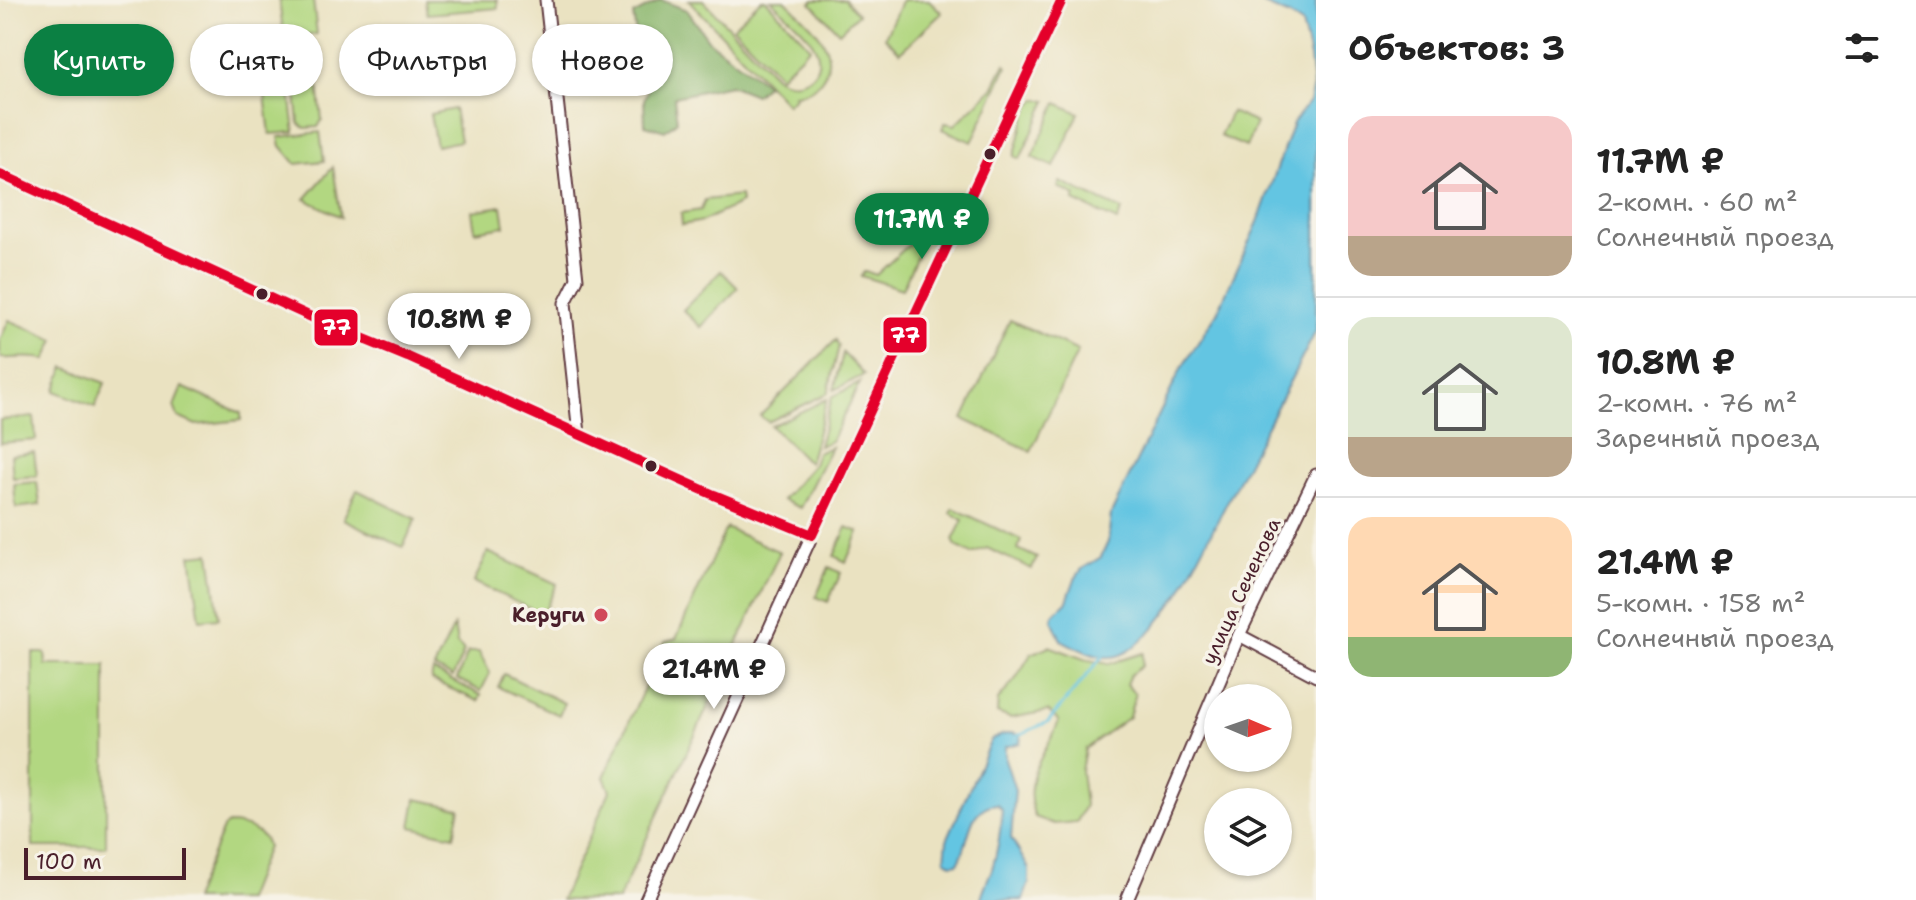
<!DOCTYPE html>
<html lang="ru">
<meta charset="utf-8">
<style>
body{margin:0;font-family:"Shantell Sans",sans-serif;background:#f6f6f6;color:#222;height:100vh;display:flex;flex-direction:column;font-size:30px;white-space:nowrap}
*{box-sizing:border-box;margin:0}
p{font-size:26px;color:#767676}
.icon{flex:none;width:44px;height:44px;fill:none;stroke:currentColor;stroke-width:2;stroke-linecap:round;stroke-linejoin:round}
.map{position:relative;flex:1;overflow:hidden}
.panel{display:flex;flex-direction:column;background:#fff;width:600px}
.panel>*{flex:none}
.top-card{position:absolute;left:24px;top:24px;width:760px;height:72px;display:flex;gap:16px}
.needle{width:52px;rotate:92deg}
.controls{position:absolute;left:1204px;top:684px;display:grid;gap:16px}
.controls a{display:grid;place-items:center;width:88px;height:88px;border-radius:50%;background:#fff;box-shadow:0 2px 6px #0004;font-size:40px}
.scale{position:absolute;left:24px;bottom:20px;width:162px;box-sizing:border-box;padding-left:8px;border:4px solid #4a1f2b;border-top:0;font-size:22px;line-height:28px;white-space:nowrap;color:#4a1f2b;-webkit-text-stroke:6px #f7f3e8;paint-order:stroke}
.price{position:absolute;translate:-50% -68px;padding:0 18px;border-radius:28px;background:#fff;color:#222;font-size:26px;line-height:52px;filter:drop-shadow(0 2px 4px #0008)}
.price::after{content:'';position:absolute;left:50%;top:48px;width:24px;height:18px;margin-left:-12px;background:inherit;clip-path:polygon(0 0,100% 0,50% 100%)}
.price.selected{background:#0b8043;color:#fff}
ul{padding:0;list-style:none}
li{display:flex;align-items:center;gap:24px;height:200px;padding:0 32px}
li+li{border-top:2px solid #e0e0e0}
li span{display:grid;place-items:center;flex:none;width:224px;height:160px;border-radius:24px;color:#555}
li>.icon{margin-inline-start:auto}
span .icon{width:96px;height:96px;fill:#fffc;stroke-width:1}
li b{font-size:34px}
h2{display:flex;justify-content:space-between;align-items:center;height:96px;padding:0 32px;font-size:34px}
.tag{padding:0 28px;border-radius:36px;background:#fff;box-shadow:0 2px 6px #0004;font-size:28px;line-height:72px}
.tag.selected{background:#0b8043;color:#fff}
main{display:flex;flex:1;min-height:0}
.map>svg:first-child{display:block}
</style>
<main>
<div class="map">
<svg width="1316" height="900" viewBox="0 0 1316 900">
<rect width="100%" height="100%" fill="#f7f3e8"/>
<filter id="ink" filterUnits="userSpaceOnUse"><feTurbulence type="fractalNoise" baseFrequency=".0125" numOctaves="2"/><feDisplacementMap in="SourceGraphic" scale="16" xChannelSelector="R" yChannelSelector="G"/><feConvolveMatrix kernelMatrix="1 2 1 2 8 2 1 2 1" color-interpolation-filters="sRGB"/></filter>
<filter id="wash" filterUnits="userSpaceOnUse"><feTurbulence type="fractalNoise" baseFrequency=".006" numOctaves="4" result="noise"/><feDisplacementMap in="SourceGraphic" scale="32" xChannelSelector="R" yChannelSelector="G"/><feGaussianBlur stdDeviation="1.8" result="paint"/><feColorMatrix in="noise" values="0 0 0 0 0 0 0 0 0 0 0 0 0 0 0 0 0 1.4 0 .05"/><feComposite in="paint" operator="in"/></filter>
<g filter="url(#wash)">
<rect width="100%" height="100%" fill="#eae2c1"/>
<g fill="#b2d781" stroke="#7e7b56" stroke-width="2">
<polygon points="279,0 313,0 317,34 292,38 283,31"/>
<polygon points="425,0 497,0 498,8 427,14"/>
<path d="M689 0H703L775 76C796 93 829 74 815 47 806 30 785 14 771 0H785C804 19 839 44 825 74 819 87 807 93 794 94L795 97 787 104Z"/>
<polygon points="761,0 766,0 810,47 780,76 733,27"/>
<polygon points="814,0 845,0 858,14 839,32 811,3"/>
<polygon points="902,0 929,0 942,13 900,52 885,37"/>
<polygon points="1005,64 1007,66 972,142 942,129 945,123 955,125 993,88"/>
<polygon points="312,80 318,84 322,120 318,127 305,128 299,123 295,84"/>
<polygon points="290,92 295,132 270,134 265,95"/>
<path d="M1037 99 1047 101 1020 159 1014 156C1021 139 1022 111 1037 99Z"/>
<polygon points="1057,103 1079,113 1054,167 1032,157"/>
<polygon points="454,109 460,141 436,146 430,114"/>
<polygon points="1231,112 1256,123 1246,147 1220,136"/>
<polygon points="320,132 324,161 296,164 281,146 279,137"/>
<polygon points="333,167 341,217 305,199"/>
<polygon points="1060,182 1122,210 1117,221 1074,201 1076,196 1058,187"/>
<polygon points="740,196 741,203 703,221 682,225 681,213 701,210 705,200"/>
<polygon points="502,206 505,226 475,231 472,211"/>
<polygon points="932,223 902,289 861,276 865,271 876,275"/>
<polygon points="721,271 738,288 701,327 683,310"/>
<path d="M9 320 55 340 46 360C32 355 16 359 0 358V340Z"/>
<polygon points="1010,320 1078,351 1031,451 963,419"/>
<polygon points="836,340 839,346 828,393 768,422 760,416"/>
<polygon points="843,353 864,375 834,390"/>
<polygon points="65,367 105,383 95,407 55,391"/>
<polygon points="860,383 831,441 819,446 832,397"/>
<polygon points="182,387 241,413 241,420 196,425 178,417 174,406"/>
<polygon points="827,399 809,463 771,426"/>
<polygon points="34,417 36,440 0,443 0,420"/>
<polygon points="831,447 800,508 782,500 813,465 817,453"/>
<polygon points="34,452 37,476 13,478 11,455"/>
<polygon points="37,482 40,505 16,508 14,484"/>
<polygon points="357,490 416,519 403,547 343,519"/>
<polygon points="953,508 1021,540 1018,549 1037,558 1032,569 987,548 972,554 956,546 953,540 963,520 951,513"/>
<polygon points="847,527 859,532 846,562 834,556"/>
<polygon points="726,528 780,552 618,900 561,900 610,791 604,777 665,642 676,639"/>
<polygon points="488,552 557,584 543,615 474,582"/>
<polygon points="210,553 219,618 200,620 191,555"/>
<polygon points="829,567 841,573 828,602 816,597"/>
<polygon points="454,626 457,644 464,651 453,677 434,668"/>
<path d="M1049 646 1084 659 1109 664 1143 653 1142 666 1130 675 1126 684 1135 694 1129 717 1085 749 1081 771 1085 805 1077 822 1054 824 1035 817C1020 776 1046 756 1059 721L1048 711 1010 718 997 713 998 700 1015 680 1031 654Z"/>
<polygon points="468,652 479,652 490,673 481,691 457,679"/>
<polygon points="33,653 45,653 46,665 106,665 106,847 33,847"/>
<polygon points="433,671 481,695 478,701 431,680"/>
<polygon points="504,674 564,703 559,715 498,687"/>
<polygon points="416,799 460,808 454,836 411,827"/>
<path d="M228 824C243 824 265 831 267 847L246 900H193L223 828Z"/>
</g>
<polygon fill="#8db86f" stroke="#6c6c4d" stroke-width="2" points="661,0 687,10 710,42 767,84 755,95 730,85 674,97 677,121 665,131 645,125 644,100 654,73 640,60 633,15"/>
<g fill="#64c5e2" stroke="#577286" stroke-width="2">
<path d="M1252 0H1316V331L1180 593C1166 613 1137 656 1110 657 1094 658 1075 647 1061 640L1052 620 1053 615 1067 601 1075 579 1082 569 1101 557 1108 542 1111 514 1181 369 1217 313 1258 222 1293 123 1309 102 1313 86 1310 57 1302 24 1290 16Z"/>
<path d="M1013 733 1021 736 1020 743 1005 747V759L1015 790 1011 838 1029 869V883L1023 900H981C983 888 988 880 992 869 998 850 1001 829 1002 809L997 804C966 806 971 842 958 863L952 864 945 859 947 840 991 740 1001 735Z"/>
</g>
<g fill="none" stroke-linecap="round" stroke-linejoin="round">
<polyline stroke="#64c5e2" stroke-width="3" points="1017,736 1048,722 1103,656"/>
</g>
</g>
<g filter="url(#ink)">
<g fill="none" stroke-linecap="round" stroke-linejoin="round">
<defs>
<g id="minor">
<polyline points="546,0 577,279 565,303 579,434"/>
<polyline points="0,174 320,321 408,357 714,495 812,535"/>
<polyline points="1239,635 1316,676"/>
<polyline points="646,900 812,535 1062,0"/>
<polyline points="1127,900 1239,635 1316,475"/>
</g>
</defs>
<use href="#minor" stroke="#623c42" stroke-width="15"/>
<use href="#minor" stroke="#fff" stroke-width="11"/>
<defs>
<polyline id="bus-1" points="0,174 320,321 408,357 714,495 812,535 1062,0"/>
</defs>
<use href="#bus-1" stroke="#f7f3e8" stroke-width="16"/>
<use href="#bus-1" stroke="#e4002b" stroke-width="10"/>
</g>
</g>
<g fill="#4a1f2b" stroke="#f7f3e8" stroke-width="3">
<circle cx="990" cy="154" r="7"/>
<circle cx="262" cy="294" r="7"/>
<circle cx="651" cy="466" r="7"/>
</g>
<circle fill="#d1495b" stroke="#f7f3e8" stroke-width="3" cx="601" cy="615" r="8"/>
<g text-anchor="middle" stroke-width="7" stroke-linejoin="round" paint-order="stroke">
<g font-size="20" fill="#4a1f2b" stroke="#f7f3e8">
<text transform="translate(1241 591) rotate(-65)" y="7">улица Сеченова</text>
</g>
<g font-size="20" font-weight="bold" fill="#4a1f2b" stroke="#f7f3e8" text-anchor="end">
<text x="585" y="622">Керуги</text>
</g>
</g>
<g stroke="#f7f3e8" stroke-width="3">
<rect x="313" y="308" width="46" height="39" rx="8" fill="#e4002b"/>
<rect x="882" y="316" width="46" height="38" rx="8" fill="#e4002b"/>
</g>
<g font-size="22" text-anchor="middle" font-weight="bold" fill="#fff">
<text x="336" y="335">77</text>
<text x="905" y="343">77</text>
</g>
</svg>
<div class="controls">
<a><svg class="needle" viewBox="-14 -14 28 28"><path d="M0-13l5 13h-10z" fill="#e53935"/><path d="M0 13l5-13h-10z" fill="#767676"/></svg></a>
<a><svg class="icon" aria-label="layers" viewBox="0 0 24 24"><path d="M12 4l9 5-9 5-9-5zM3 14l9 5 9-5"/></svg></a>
</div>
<div class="scale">100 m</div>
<b class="price selected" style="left:922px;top:261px">11.7M ₽</b>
<b class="price" style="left:459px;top:361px">10.8M ₽</b>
<b class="price" style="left:714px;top:711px">21.4M ₽</b>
<div class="top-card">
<a class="tag selected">Купить</a>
<a class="tag">Снять</a>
<a class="tag">Фильтры</a>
<a class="tag">Новое</a>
</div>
</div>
<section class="panel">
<h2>Объектов: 3<svg class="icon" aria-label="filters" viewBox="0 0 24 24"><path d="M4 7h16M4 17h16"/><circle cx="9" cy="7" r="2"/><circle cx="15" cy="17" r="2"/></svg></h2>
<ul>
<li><span style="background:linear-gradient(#f6c9c9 75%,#b9a48a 0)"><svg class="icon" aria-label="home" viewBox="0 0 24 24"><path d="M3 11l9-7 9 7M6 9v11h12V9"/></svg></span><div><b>11.7M ₽</b><p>2-комн. · 60 m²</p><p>Солнечный проезд</p></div></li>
<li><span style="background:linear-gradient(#dfe7d0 75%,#b9a48a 0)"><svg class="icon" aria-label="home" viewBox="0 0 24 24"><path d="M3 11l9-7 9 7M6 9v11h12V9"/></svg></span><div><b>10.8M ₽</b><p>2-комн. · 76 m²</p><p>Заречный проезд</p></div></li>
<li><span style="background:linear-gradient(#ffd9b3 75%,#8fb573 0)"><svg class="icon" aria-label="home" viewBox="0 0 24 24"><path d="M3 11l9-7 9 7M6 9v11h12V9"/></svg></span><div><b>21.4M ₽</b><p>5-комн. · 158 m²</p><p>Солнечный проезд</p></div></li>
</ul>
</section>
</main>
